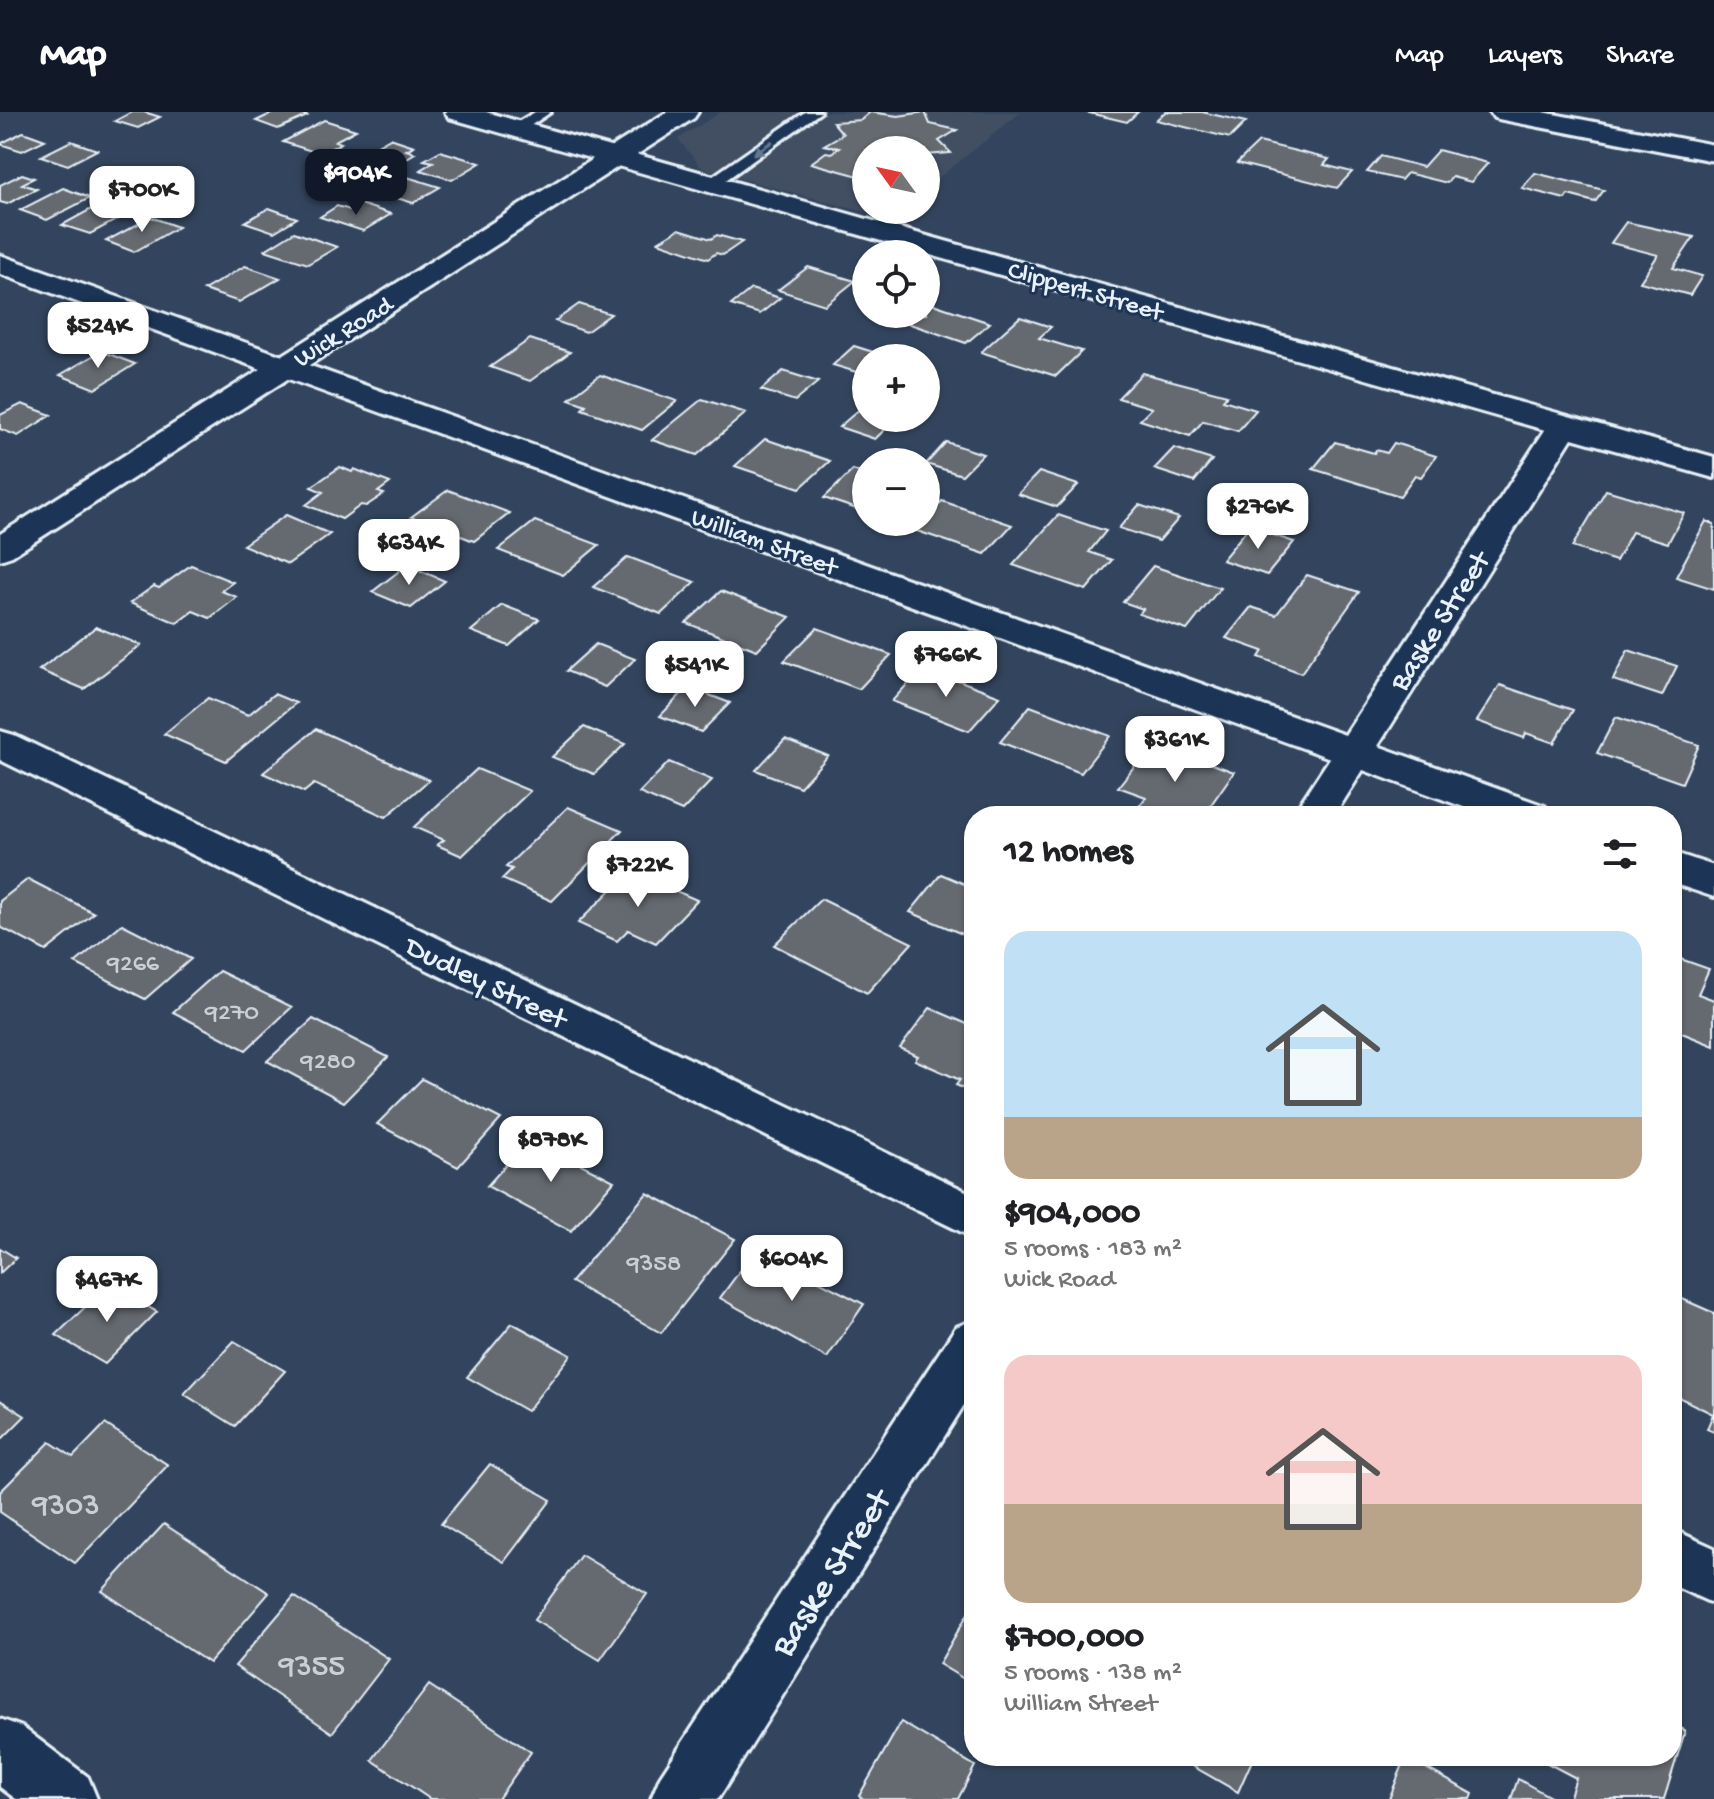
<!DOCTYPE html>
<meta charset="utf-8">
<style>
body{margin:0;font-family:"Gochi Hand",sans-serif;background:#f2f2f2;color:#202124;height:100vh;display:flex;flex-direction:column;font-size:30px;white-space:nowrap}
*{box-sizing:border-box;margin:0}
p{font-size:26px;color:#757577}
.icon{flex:none;width:44px;height:44px;fill:none;stroke:currentColor;stroke-width:2;stroke-linecap:round;stroke-linejoin:round}
.map{position:relative;flex:1;overflow:hidden}
.panel{position:absolute;left:964px;top:694px;width:718px;height:960px;display:flex;flex-direction:column;background:#fff;border-radius:32px;box-shadow:0 2px 6px #0004}
.panel>*{flex:none}
.needle{width:52px;rotate:303deg}
.fabs{position:absolute;left:852px;top:24px;display:grid;gap:16px}
.fabs a{display:grid;place-items:center;width:88px;height:88px;border-radius:50%;background:#fff;box-shadow:0 2px 6px #0004;font-size:40px}
.price{position:absolute;translate:-50% -68px;padding:0 18px;border-radius:16px;background:#fff;color:#222;font-size:26px;line-height:52px;filter:drop-shadow(0 2px 4px #0008)}
.price::after{content:'';position:absolute;left:50%;top:48px;width:24px;height:18px;margin-left:-12px;background:inherit;clip-path:polygon(0 0,100% 0,50% 100%)}
.price.on{background:#111827;color:#fff}
ul{padding:0;list-style:none}
li{display:grid;align-content:center;gap:16px;height:424px;padding:0 40px}
li span{display:grid;place-items:center;height:248px;border-radius:24px;color:#555}
li>.icon{margin-inline-start:auto}
span .icon{width:144px;height:144px;fill:#fffc;stroke-width:1}
li b{font-size:34px}
h2{display:flex;justify-content:space-between;align-items:center;height:96px;padding:0 40px;font-size:34px}
header{display:flex;align-items:center;gap:48px;box-sizing:border-box;height:112px;padding:0 40px;background:#111827;color:#fff}
header strong{font-size:38px}
nav{display:flex;gap:44px;margin-inline-start:auto;font-size:28px}
.map>svg:first-child{display:block}
</style>
<header>
<strong>Map</strong>
<nav><a>Map</a><a>Layers</a><a>Share</a></nav>
</header>
<div class="map">
<svg width="1714" height="1687" viewBox="0 0 1714 1687">
<rect width="100%" height="100%" fill="#33455e"/>
<filter id="ink" filterUnits="userSpaceOnUse"><feTurbulence type="fractalNoise" baseFrequency=".0125" numOctaves="2"/><feDisplacementMap in="SourceGraphic" scale="16" xChannelSelector="R" yChannelSelector="G"/><feConvolveMatrix kernelMatrix="1 2 1 2 8 2 1 2 1" color-interpolation-filters="sRGB"/></filter>
<g filter="url(#ink)">
<polygon fill="#425063" points="721,0 1021,0 926,76 926,38 866,38 866,98 899,98 889,106 702,56 678,27"/>
<g fill="#656b70" stroke="#e8f1f8" stroke-width="2">
<polygon points="132,0 144,0 160,5 138,16 115,9"/>
<polygon points="275,0 296,0 307,4 278,17 256,9"/>
<polygon points="870,0 898,4 925,0 930,12 957,18 939,29 951,41 926,43 926,38 866,38 866,66 811,51 826,40 831,41 839,36 824,33 843,22 833,10 861,8"/>
<polygon points="1085,0 1138,0 1127,10"/>
<polygon points="1165,0 1202,0 1246,10 1230,26 1156,8"/>
<polygon points="324,8 356,18 335,29 341,31 321,42 283,30"/>
<polygon points="23,20 45,28 22,39 0,32"/>
<polygon points="390,26 414,34 406,38 415,41 399,51 365,40"/>
<polygon points="71,29 97,38 68,53 41,44"/>
<polygon points="1259,30 1329,47 1324,53 1352,60 1337,76 1237,51"/>
<polygon points="1438,38 1488,51 1471,70 1452,65 1447,71 1407,61 1401,68 1367,60 1381,44 1423,55"/>
<polygon points="440,39 480,51 452,68 420,58 433,50 424,48"/>
<polygon points="1535,61 1604,78 1595,90 1568,83 1565,87 1522,76"/>
<polygon points="22,62 34,66 22,72 37,77 7,92 0,90 0,73"/>
<polygon points="397,62 440,75 413,91 370,78"/>
<polygon points="63,76 90,86 47,108 20,98"/>
<polygon points="104,90 115,94 104,101 120,106 90,122 62,113"/>
<polygon points="360,92 391,102 363,119 320,105 337,94 350,98"/>
<polygon points="269,96 297,106 274,120 245,110"/>
<polygon points="151,105 178,115 134,140 106,129"/>
<polygon points="1626,110 1694,125 1673,156 1702,164 1690,183 1640,170 1658,143 1611,131"/>
<polygon points="679,117 711,127 717,123 742,130 723,143 716,141 708,147 658,130"/>
<polygon points="294,120 337,135 308,152 265,138"/>
<polygon points="245,154 280,166 239,190 204,178"/>
<polygon points="808,155 855,169 825,193 778,178"/>
<polygon points="751,177 780,186 760,202 731,193"/>
<polygon points="930,191 990,211 966,231 904,210 915,202 926,202 926,194"/>
<polygon points="579,192 611,202 586,220 555,209"/>
<polygon points="1020,205 1051,215 1039,226 1082,239 1056,264 981,240"/>
<polygon points="530,227 570,240 530,269 490,255"/>
<polygon points="854,234 889,245 866,246 866,263 833,253"/>
<polygon points="101,239 135,252 95,277 60,263"/>
<polygon points="783,259 818,270 795,289 761,278"/>
<polygon points="1142,261 1227,283 1223,288 1256,298 1238,319 1203,309 1190,324 1140,308 1152,296 1118,286"/>
<polygon points="600,263 677,289 642,318 582,297 586,293 569,287"/>
<polygon points="702,287 746,301 697,343 652,328"/>
<polygon points="22,292 51,303 18,324 0,317 0,303"/>
<polygon points="862,295 866,296 866,306 897,306 875,327 839,315"/>
<polygon points="765,327 830,349 800,376 735,354"/>
<polygon points="946,330 983,342 962,363 926,352"/>
<polygon points="1335,330 1374,341 1376,338 1387,341 1394,331 1436,344 1421,365 1415,363 1400,384 1313,357"/>
<polygon points="1174,336 1212,348 1194,370 1154,357"/>
<polygon points="340,355 352,360 354,357 390,371 378,380 384,382 366,394 361,393 342,407 306,393 323,380 311,375"/>
<polygon points="853,358 866,363 866,400 824,386"/>
<polygon points="1039,360 1078,373 1057,395 1018,382"/>
<polygon points="448,378 510,401 474,429 411,405"/>
<polygon points="1606,378 1684,401 1668,431 1632,420 1616,449 1572,435"/>
<polygon points="942,389 1012,413 985,442 914,418 926,410 926,406"/>
<polygon points="1139,393 1179,406 1159,429 1119,416"/>
<polygon points="286,403 330,422 288,452 243,433"/>
<polygon points="1058,403 1106,419 1089,440 1112,448 1086,478 1013,453"/>
<polygon points="535,409 599,433 563,463 498,438"/>
<polygon points="1706,409 1714,412 1714,477 1676,465"/>
<polygon points="1249,415 1294,430 1267,463 1222,448"/>
<polygon points="628,445 695,470 661,502 593,475"/>
<polygon points="191,453 233,470 221,479 237,485 210,506 193,499 177,511 130,491 154,474 159,476"/>
<polygon points="407,453 445,469 411,496 372,480"/>
<polygon points="1153,454 1220,476 1187,518 1139,502 1143,497 1123,490"/>
<polygon points="1307,463 1359,480 1301,561 1259,545 1263,539 1226,526 1251,495 1276,503"/>
<polygon points="721,479 790,505 757,538 686,511"/>
<polygon points="502,493 539,507 509,534 471,519"/>
<polygon points="96,515 141,533 84,577 39,558"/>
<polygon points="817,516 891,543 859,577 784,549"/>
<polygon points="596,532 635,547 605,575 566,559"/>
<polygon points="1628,538 1677,554 1662,584 1613,568"/>
<polygon points="923,555 1000,584 969,619 892,589"/>
<polygon points="1500,573 1573,598 1554,631 1526,621 1524,626 1477,609"/>
<polygon points="688,575 730,591 701,620 660,604"/>
<polygon points="274,582 296,591 226,649 164,622 208,586 248,603"/>
<polygon points="1030,594 1110,624 1081,661 1000,630"/>
<polygon points="1616,605 1699,633 1682,671 1597,641"/>
<polygon points="584,615 625,632 594,662 552,645"/>
<polygon points="316,617 429,668 386,705 314,672 304,680 263,661"/>
<polygon points="785,627 828,644 800,675 756,658"/>
<polygon points="1172,637 1234,660 1203,704 1132,704 1146,685 1118,675 1147,638 1167,645"/>
<polygon points="669,650 712,668 682,699 639,681"/>
<polygon points="477,657 530,679 462,744 437,733 444,728 414,715"/>
<polygon points="568,695 622,718 552,789 502,767 512,757 506,755"/>
<polygon points="630,759 697,788 656,831 628,818 617,829 578,811"/>
<polygon points="941,762 974,776 974,815 967,824 910,800"/>
<polygon points="28,767 94,801 46,839 0,815 0,789"/>
<polygon points="821,787 912,831 867,881 774,833"/>
<polygon points="122,812 191,847 145,887 75,851"/>
<polygon points="1672,844 1709,857 1698,882 1714,888 1714,934 1672,917"/>
<polygon points="219,859 292,895 246,938 173,900"/>
<polygon points="930,896 974,915 974,981 956,973 960,968 915,948 918,944 900,936"/>
<polygon points="313,907 388,945 344,990 267,949"/>
<polygon points="422,967 501,1007 458,1055 377,1012"/>
<polygon points="530,1026 614,1069 571,1119 487,1074"/>
<polygon points="647,1081 735,1127 661,1221 571,1170"/>
<polygon points="0,1136 16,1146 0,1161"/>
<polygon points="756,1137 864,1192 827,1246 720,1186"/>
<polygon points="109,1172 157,1200 105,1252 56,1223"/>
<polygon points="1673,1183 1714,1201 1714,1320 1707,1317 1713,1302 1672,1282"/>
<polygon points="512,1211 571,1243 527,1299 467,1265"/>
<polygon points="234,1229 285,1259 235,1314 184,1282"/>
<polygon points="0,1288 25,1304 0,1329"/>
<polygon points="105,1312 168,1353 75,1451 0,1400 0,1380 50,1330 73,1345"/>
<polygon points="490,1352 551,1388 504,1450 441,1412"/>
<polygon points="164,1412 269,1481 209,1551 102,1479"/>
<polygon points="581,1443 647,1482 600,1548 534,1508"/>
<polygon points="294,1484 389,1547 332,1621 235,1554"/>
<polygon points="974,1491 974,1573 939,1552"/>
<polygon points="429,1573 531,1640 498,1687 430,1687 372,1648"/>
<polygon points="901,1610 975,1654 958,1687 864,1687 859,1684"/>
<polygon points="1672,1612 1685,1619 1664,1687 1569,1687 1576,1666 1534,1644 1672,1644"/>
<polygon points="1175,1644 1254,1644 1238,1680"/>
<polygon points="1406,1645 1473,1682 1471,1687 1389,1687"/>
<polygon points="1518,1667 1554,1687 1511,1687"/>
</g>
<g fill="none" stroke-linecap="round" stroke-linejoin="round">
<defs>
<g id="lane">
<polygon points="535,0 551,0 521,20 511,20 511,14"/>
<polygon points="805,0 821,0 716,75 706,75 706,69"/>
</g>
<g id="street">
<polygon points="445,0 486,0 1714,345 1714,366 1572,326 1378,634 1545,694 1551,704 1488,704 1363,658 1334,704 1292,704 1330,646 0,162 0,143 1345,623 1545,318 449,6"/>
<polygon points="0,619 14,623 974,1083 974,1126 0,648"/>
<polygon points="1672,740 1714,754 1714,785 1672,771"/>
<polygon points="974,1208 974,1277 718,1687 651,1687 660,1665 956,1215"/>
<polygon points="1672,1417 1714,1436 1714,1492 1672,1473"/>
<polygon points="0,1607 22,1615 88,1665 97,1687 16,1687 0,1675"/>
</g>
<g id="secondary">
<polygon points="667,0 698,0 694,6 12,444 0,448 0,422"/>
<polygon points="1490,0 1543,0 1714,33 1714,49 1503,8 1494,6"/>
</g>
</defs>
<use href="#lane" stroke="#e8f1f8" stroke-width="6"/>
<use href="#street" stroke="#e8f1f8" stroke-width="6"/>
<use href="#secondary" stroke="#e8f1f8" stroke-width="6"/>
<use href="#lane" fill="#1d3557" fill-rule="evenodd"/>
<use href="#street" fill="#1d3557" fill-rule="evenodd"/>
<use href="#secondary" fill="#1d3557" fill-rule="evenodd"/>
</g>
<defs><path id="oneway-solid" d="M-6-.8H1V-3.2L6.5 0L1 3.2V.8H-6Z" transform="scale(2)"/></defs>
<use fill="#64778f" href="#oneway-solid" transform="translate(763 36) rotate(145)"/>
</g>
<g text-anchor="middle" stroke-width="6" stroke-linejoin="round" paint-order="stroke">
<g font-size="26" fill="#e8f1f8" stroke="#1d3557">
<text transform="translate(1086 177) rotate(16)" y="9">Clippert Street</text>
<text transform="translate(342 218) rotate(-32)" y="9">Wick Road</text>
<text transform="translate(765 428) rotate(20)" y="9">William Street</text>
</g>
<g font-size="26" fill="#c7d0d6">
<text x="133" y="858">9266</text>
<text x="232" y="907">9270</text>
<text x="328" y="956">9280</text>
<text x="654" y="1158">9358</text>
</g>
<g font-size="30" fill="#e8f1f8" stroke="#1d3557">
<text transform="translate(1438 508) rotate(-57)" y="10">Baske Street</text>
<text transform="translate(487 869) rotate(26)" y="10">Dudley Street</text>
</g>
<g font-size="32" fill="#c7d0d6">
<text x="66" y="1401">9303</text>
<text x="312" y="1562">9355</text>
</g>
<g font-size="36" fill="#e8f1f8" stroke="#1d3557">
<text transform="translate(828 1459) rotate(-57)" y="13">Baske Street</text>
</g>
</g>
</svg>
<div class="fabs">
<a><svg class="needle" viewBox="-14 -14 28 28"><path d="M0-13l5 13h-10z" fill="#e53935"/><path d="M0 13l5-13h-10z" fill="#757577"/></svg></a>
<a><svg class="icon" aria-label="locate" viewBox="0 0 24 24"><circle cx="12" cy="12" r="6"/><path d="M12 2v4M12 18v4M2 12h4M18 12h4"/></svg></a>
<a>+</a>
<a>−</a>
</div>
<b class="price on" style="left:356px;top:105px">$904K</b>
<b class="price" style="left:142px;top:122px">$700K</b>
<b class="price" style="left:98px;top:258px">$524K</b>
<b class="price" style="left:1258px;top:439px">$276K</b>
<b class="price" style="left:409px;top:475px">$634K</b>
<b class="price" style="left:946px;top:587px">$766K</b>
<b class="price" style="left:695px;top:597px">$541K</b>
<b class="price" style="left:1175px;top:672px">$361K</b>
<b class="price" style="left:638px;top:797px">$722K</b>
<b class="price" style="left:551px;top:1072px">$878K</b>
<b class="price" style="left:792px;top:1191px">$604K</b>
<b class="price" style="left:107px;top:1212px">$467K</b>
<section class="panel">
<h2>12 homes<svg class="icon" aria-label="filters" viewBox="0 0 24 24"><path d="M4 7h16M4 17h16"/><circle cx="9" cy="7" r="2"/><circle cx="15" cy="17" r="2"/></svg></h2>
<ul>
<li><span style="background:linear-gradient(#bfe0f5 75%,#b9a48a 0)"><svg class="icon" aria-label="home" viewBox="0 0 24 24"><path d="M3 11l9-7 9 7M6 9v11h12V9"/></svg></span><div><b>$904,000</b><p>5 rooms · 183 m²</p><p>Wick Road</p></div></li>
<li><span style="background:linear-gradient(#f6c9c9 60%,#b9a48a 0)"><svg class="icon" aria-label="home" viewBox="0 0 24 24"><path d="M3 11l9-7 9 7M6 9v11h12V9"/></svg></span><div><b>$700,000</b><p>5 rooms · 138 m²</p><p>William Street</p></div></li>
</ul>
</section>
</div>
